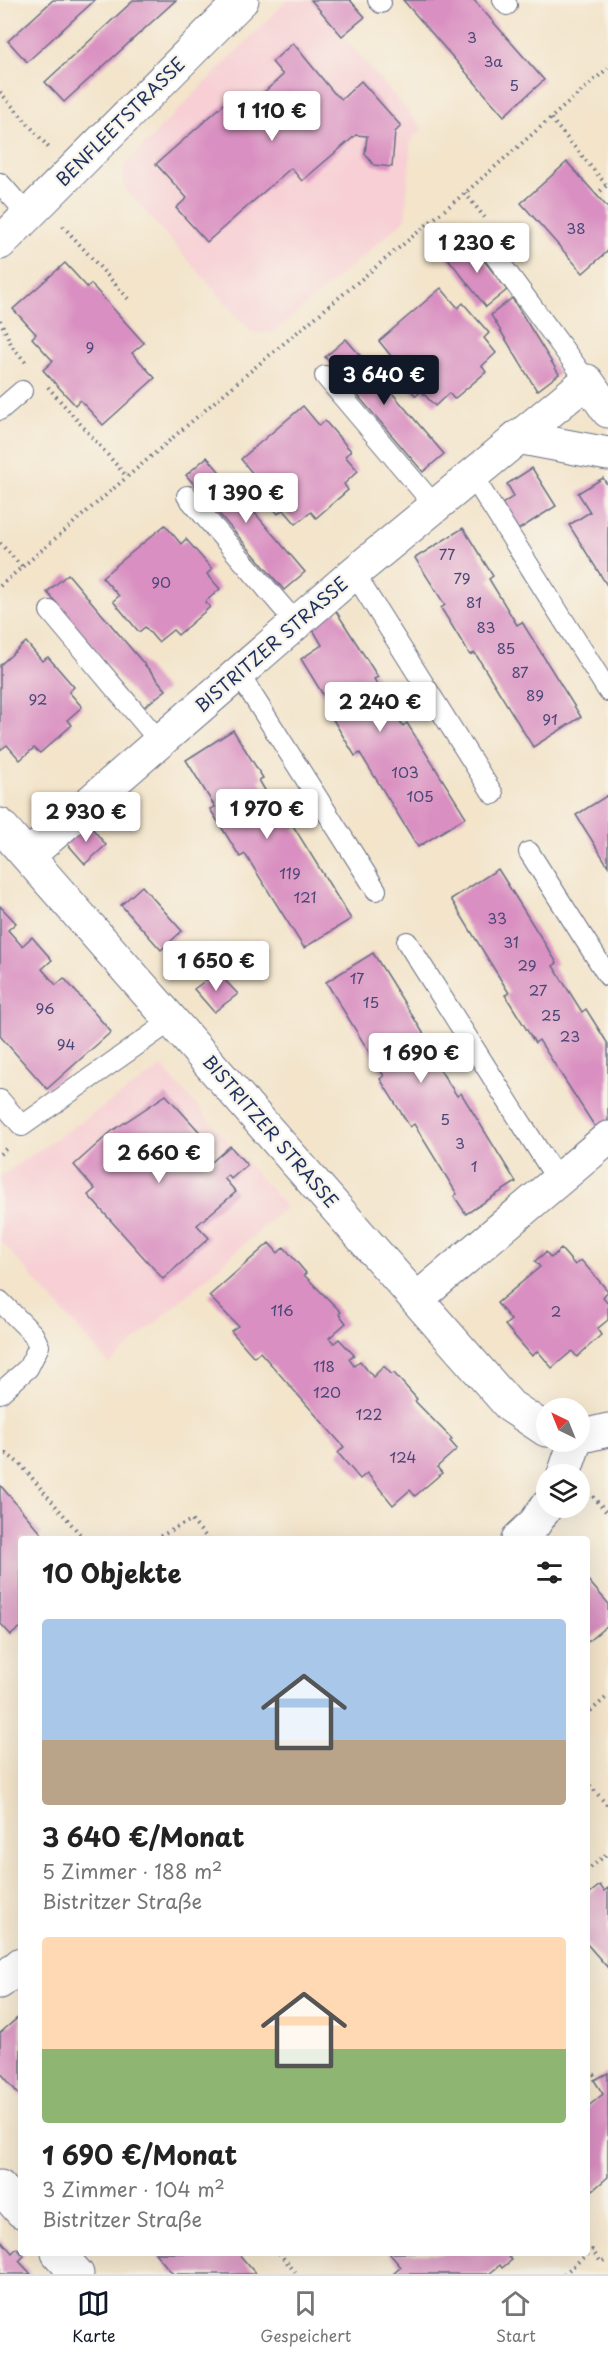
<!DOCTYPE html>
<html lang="de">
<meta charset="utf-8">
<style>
body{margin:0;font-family:"Playpen Sans",sans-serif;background:#f6f6f6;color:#222;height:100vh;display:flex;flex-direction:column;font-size:22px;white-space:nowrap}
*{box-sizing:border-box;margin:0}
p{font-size:20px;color:#767676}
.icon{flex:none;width:33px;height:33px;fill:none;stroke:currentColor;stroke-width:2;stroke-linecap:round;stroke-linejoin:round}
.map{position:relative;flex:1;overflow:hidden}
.panel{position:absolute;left:18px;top:1536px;width:572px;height:720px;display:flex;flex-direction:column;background:#fff;border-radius:6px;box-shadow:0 6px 24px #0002}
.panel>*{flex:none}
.needle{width:39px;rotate:317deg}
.buttons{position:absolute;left:536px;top:1398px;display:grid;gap:12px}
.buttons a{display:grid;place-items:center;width:54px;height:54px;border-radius:50%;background:#fff;box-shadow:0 6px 24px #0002;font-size:30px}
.price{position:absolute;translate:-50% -51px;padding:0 14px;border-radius:6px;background:#fff;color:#222;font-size:20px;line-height:39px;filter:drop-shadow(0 2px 3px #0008)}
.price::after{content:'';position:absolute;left:50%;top:36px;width:18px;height:14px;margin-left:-9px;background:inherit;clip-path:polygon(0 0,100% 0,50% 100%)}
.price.on{background:#111827;color:#fff}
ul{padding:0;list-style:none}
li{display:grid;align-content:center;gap:12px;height:318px;padding:0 24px}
li span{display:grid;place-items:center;height:186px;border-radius:6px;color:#555}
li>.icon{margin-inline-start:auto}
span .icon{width:108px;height:108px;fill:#fffc;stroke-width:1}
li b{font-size:26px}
h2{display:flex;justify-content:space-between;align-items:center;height:72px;padding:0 24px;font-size:26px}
.tab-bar{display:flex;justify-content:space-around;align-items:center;height:84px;border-top:2px solid #e0e0e0;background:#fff;font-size:16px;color:#767676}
.tab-bar a{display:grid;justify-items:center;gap:3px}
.tab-bar .on{color:#111827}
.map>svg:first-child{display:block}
</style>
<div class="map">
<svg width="608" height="2274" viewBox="0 0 608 2274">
<rect width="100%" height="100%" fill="#f7f3e8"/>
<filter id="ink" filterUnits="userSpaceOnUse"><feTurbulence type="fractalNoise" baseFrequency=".0167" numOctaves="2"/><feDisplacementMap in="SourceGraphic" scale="12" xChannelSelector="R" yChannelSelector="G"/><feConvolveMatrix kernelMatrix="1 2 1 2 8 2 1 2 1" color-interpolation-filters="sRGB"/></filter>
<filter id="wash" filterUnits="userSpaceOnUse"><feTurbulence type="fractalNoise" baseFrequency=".008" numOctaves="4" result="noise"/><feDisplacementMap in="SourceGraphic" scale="24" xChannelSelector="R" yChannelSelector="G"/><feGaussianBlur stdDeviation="1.35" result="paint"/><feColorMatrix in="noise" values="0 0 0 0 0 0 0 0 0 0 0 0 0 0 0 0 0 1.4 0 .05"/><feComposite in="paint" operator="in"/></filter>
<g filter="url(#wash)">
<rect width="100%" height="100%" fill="#f3e4ca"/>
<g fill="#f7cfd4">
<polygon points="287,0 311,0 423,129 411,140 405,220 273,333 251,332 123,186 124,165"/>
<polygon points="162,1067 286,1207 109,1364 0,1240 0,1176"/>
</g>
<g id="blocks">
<g fill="#d98fc1">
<polygon points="53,0 95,0 27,62 8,41"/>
<polygon points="134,0 176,0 64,102 45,82"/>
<polygon points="311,0 350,0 365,17 342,36"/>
<polygon points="403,0 474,0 544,80 504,116"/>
<polygon points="293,43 334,93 342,99 361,81 401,126 395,132 392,167 374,165 365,154 367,136 356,135 302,181 291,168 207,242 176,208 187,198 156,164 230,99 242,112 283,75 272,62"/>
<polygon points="567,162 608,208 608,251 583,273 521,203"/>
<polygon points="468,240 507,290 486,307 447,257"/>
<polygon points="65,263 87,287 91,284 144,343 132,353 155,378 103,425 80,400 75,405 43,370 53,361 32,338 36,334 13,309"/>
<polygon points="441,288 458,308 463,303 489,333 484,338 496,353 482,366 486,372 454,399 449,393 435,406 421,391 416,396 390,366 395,361 379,341"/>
<polygon points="512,298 559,374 537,391 491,315"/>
<polygon points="346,339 444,454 423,472 325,357"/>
<polygon points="303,406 319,425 325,421 351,451 345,456 358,471 344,484 348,490 316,518 311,512 296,524 283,509 278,514 251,483 257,479 241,459"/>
<polygon points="207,457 305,572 284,590 186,475"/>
<polygon points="532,468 556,506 518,530 502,504 514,496 507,484"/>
<polygon points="603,478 608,486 608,587 569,525 590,512 578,493"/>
<polygon points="165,525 181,544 186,539 212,569 207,574 220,589 205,602 210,607 178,635 173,630 158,642 145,627 139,632 113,601 119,596 102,577"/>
<polygon points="463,528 493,576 489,579 517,625 522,622 581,717 533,747 475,653 470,655 441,608 445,605 415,558"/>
<polygon points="68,574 166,690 144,707 47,592"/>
<polygon points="334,608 378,677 374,679 403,726 407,723 466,817 418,847 360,753 355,756 326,708 330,706 301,659 322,645 312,628"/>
<polygon points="26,642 42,661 48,657 74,687 69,692 82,707 67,720 72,725 40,753 34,748 20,760 7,745 0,750 0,665"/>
<polygon points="233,730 263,778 259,780 273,804 288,827 292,824 351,919 304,948 245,854 240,857 210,809 215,807 186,760"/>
<polygon points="608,795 608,866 576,815"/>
<polygon points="87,822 106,845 85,864 65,841"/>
<polygon points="498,869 557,963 553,966 582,1012 586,1009 608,1044 608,1125 599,1133 539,1040 535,1043 505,995 509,993 451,899"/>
<polygon points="142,886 182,931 161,950 121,905"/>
<polygon points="0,906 16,923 8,930 22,946 32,937 52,960 42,969 56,985 64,978 111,1032 47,1089 0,1036"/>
<polygon points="373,953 432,1047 428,1050 442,1073 457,1096 461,1093 516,1182 466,1214 454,1196 457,1194 414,1124 410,1127 380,1079 384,1076 326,982"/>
<polygon points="217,972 238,994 214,1012 194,989"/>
<polygon points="166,1095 206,1139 191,1152 205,1168 230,1146 247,1165 231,1179 228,1175 224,1178 236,1192 197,1225 209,1238 163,1279 88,1195 95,1189 74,1165 112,1131"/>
<polygon points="269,1243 278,1253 284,1247 306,1273 304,1275 341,1312 339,1314 346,1323 329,1338 334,1343 339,1339 354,1355 349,1359 354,1366 360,1361 373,1377 384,1366 391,1374 394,1373 417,1399 415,1401 452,1439 450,1441 457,1449 437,1467 442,1473 415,1496 410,1490 393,1505 367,1473 360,1479 338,1453 344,1447 260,1352 254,1357 231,1331 238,1326 209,1296"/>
<polygon points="561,1249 575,1265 581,1260 608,1291 603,1297 608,1303 608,1320 597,1329 601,1335 577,1357 572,1351 552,1368 538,1351 532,1356 505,1325 511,1320 497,1303 540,1267 535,1261 546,1252 551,1258"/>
<polygon points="0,1485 42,1534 39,1536 41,1539 21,1539 21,1627 11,1635 0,1623"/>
<polygon points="586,1578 608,1603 608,1625 586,1643"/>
<polygon points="600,1885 604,1891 608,1888 608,1968 586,1943 586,1896"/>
<polygon points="21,2015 21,2097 0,2072 0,2033"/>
<polygon points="608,2073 608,2177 593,2190 591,2187 586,2191 586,2108 603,2094 594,2080"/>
<polygon points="0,2239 12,2253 17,2248 24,2256 19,2261 31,2274 0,2274"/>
<polygon points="155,2253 238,2253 256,2274 173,2274"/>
<polygon points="389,2253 514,2253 509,2257 512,2260 502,2268 500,2265 489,2274 393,2274 401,2267"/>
</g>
</g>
</g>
<g filter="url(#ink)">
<use href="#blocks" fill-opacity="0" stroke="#676e84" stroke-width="1.5"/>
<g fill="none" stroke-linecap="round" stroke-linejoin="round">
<defs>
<g id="lane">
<polyline points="378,0 381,3"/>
<polyline points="503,0 507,5"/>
<polyline points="0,183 28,215"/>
<polyline points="487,245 587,381"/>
<polyline points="325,376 435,506"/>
<polyline points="0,410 22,391"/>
<polyline points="472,475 608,691"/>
<polyline points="187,496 297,624"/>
<polyline points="354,573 493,794"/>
<polyline points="50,611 160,742"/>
<polyline points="239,674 376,890"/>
<polyline points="529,852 608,976"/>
<polyline points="407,942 558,1181"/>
<polyline points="0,1100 22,1126 171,1021"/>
<polyline points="0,1301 33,1334 39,1346 28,1368 0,1393"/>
</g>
<g id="street">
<polyline points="0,243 242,0"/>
<polyline points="517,437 608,454"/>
<polyline points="0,825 510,1406 546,1430"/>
<polyline points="28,856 354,573 587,381 608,411"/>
<polyline points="417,1299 608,1138"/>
<polyline points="579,1437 608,1430"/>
<polyline points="564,1474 575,1442"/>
<polyline points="518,1539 535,1523 546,1507"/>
<polyline points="0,1982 21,1964"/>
<polyline points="0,2187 21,2211"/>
<polyline points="58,2253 77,2274"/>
</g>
</defs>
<use href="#lane" stroke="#676e84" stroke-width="22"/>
<use href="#street" stroke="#676e84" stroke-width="35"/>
<g stroke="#676e84" stroke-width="4" stroke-dasharray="1.5 4.5" stroke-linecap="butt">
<polyline points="0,92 49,148"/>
<polyline points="551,119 608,187"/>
<polyline points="465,193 485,218"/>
<polyline points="596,195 607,185"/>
<polyline points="63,226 131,302"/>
<polyline points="0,320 12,346 27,364"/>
<polyline points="48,387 127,477"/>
<polyline points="0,543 22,567"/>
<polyline points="0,586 247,374 465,193 608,68"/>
<polyline points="0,1154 7,1148"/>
<polyline points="0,1455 7,1454 21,1465 84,1539"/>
<polyline points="589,1492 608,1514"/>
<polyline points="155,1539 191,1520 208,1539"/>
<polyline points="586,1715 608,1696"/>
<polyline points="586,1781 608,1806"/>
<polyline points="586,1871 608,1853"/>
<polyline points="586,2065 598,2079"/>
<polyline points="279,2253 297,2274"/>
<polyline points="564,2274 592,2250 601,2262 608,2258"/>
</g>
<use href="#lane" stroke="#fff" stroke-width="20"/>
<use href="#street" stroke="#fff" stroke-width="33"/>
</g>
</g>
<g text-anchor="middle" stroke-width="4.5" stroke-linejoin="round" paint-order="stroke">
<g font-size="15" fill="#4a4777">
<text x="472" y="43">3</text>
<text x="493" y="67">3a</text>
<text x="514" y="91">5</text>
<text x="576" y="234">38</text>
<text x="90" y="353">9</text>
<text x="447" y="560">77</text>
<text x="462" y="584">79</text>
<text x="161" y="588">90</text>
<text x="474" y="608">81</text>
<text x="486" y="633">83</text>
<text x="506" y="654">85</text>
<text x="520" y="678">87</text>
<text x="535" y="701">89</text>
<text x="38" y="705">92</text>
<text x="550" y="725">91</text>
<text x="405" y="778">103</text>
<text x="420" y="802">105</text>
<text x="290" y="879">119</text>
<text x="305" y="903">121</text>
<text x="497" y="924">33</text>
<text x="511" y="948">31</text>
<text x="527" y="971">29</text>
<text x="357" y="984">17</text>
<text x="538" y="996">27</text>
<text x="371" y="1008">15</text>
<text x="45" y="1014">96</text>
<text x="551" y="1021">25</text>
<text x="570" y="1042">23</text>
<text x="66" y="1050">94</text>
<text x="445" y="1125">5</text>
<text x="460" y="1149">3</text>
<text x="474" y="1172">1</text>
<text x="282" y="1316">116</text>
<text x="556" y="1317">2</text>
<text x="324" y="1372">118</text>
<text x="327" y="1398">120</text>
<text x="369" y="1420">122</text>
<text x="403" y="1463">124</text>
</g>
<g font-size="18" fill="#1b2f5e" stroke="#f7f3e8">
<text transform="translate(121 122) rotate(-45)" y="6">BENFLEETSTRASSE</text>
<text transform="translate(272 645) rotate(-41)" y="6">BISTRITZER STRASSE</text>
<text transform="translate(270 1132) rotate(49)" y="6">BISTRITZER STRASSE</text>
</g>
</g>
</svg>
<div class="buttons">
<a><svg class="needle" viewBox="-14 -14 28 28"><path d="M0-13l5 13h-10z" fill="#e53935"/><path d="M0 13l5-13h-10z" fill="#767676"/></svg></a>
<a><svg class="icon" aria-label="layers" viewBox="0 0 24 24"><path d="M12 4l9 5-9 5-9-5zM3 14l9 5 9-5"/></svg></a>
</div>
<b class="price" style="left:272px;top:142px">1 110 €</b>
<b class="price" style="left:477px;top:274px">1 230 €</b>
<b class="price on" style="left:384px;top:406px">3 640 €</b>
<b class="price" style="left:246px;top:524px">1 390 €</b>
<b class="price" style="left:380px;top:733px">2 240 €</b>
<b class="price" style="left:267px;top:840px">1 970 €</b>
<b class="price" style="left:86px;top:843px">2 930 €</b>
<b class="price" style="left:216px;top:992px">1 650 €</b>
<b class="price" style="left:421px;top:1084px">1 690 €</b>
<b class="price" style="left:159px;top:1184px">2 660 €</b>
<section class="panel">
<h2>10 Objekte<svg class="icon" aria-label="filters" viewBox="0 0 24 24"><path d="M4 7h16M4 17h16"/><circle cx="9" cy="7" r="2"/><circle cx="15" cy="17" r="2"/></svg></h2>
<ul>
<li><span style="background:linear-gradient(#a9c7e8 65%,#b9a48a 0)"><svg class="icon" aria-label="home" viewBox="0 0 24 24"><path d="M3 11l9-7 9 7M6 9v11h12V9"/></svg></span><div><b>3 640 €/Monat</b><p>5 Zimmer · 188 m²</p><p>Bistritzer Straße</p></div></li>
<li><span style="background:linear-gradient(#ffd9b3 60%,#8fb573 0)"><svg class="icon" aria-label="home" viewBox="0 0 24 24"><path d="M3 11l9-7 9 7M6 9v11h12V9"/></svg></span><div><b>1 690 €/Monat</b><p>3 Zimmer · 104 m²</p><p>Bistritzer Straße</p></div></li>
</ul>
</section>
</div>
<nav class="tab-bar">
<a class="on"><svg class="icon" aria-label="map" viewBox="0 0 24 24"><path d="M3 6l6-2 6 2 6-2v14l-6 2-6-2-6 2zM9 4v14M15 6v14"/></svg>Karte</a>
<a><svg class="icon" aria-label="saved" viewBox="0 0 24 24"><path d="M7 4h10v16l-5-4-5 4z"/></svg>Gespeichert</a>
<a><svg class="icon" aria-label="home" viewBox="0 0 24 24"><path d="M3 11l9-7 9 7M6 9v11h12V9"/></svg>Start</a>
</nav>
